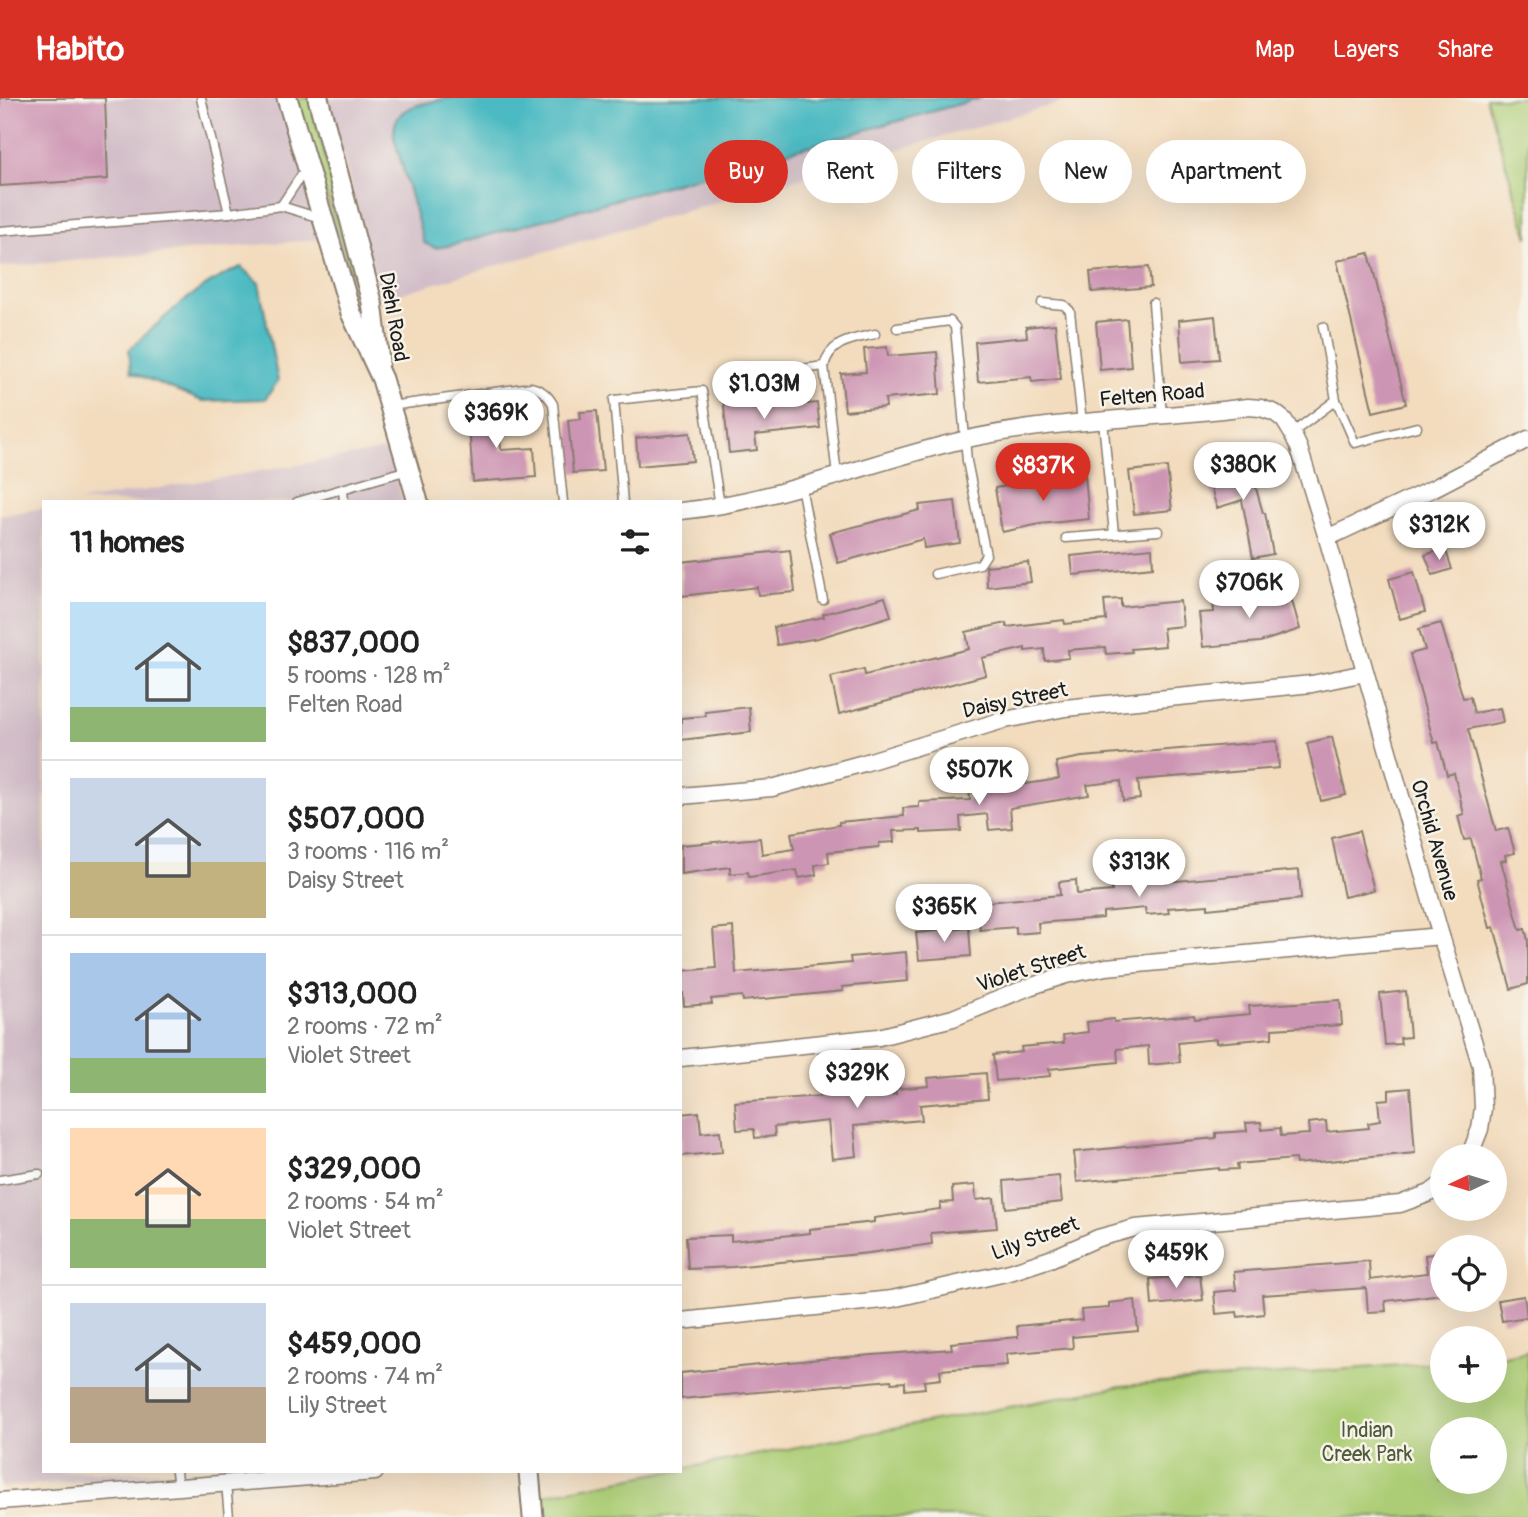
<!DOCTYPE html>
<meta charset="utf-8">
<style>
body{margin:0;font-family:Pangolin,sans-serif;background:#f2f2f2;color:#222;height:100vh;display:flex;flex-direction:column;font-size:26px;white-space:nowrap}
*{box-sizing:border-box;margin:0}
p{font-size:23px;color:#767676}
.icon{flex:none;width:38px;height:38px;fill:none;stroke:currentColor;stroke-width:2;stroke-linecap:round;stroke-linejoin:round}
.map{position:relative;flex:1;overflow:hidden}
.details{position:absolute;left:42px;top:402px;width:640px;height:973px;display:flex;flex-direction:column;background:#fff;border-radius:0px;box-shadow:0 7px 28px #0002}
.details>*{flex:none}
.guide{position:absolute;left:704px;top:42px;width:665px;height:63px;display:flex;gap:14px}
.needle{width:46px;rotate:266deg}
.fabs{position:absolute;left:1430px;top:1046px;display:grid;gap:14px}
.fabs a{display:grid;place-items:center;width:77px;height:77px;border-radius:50%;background:#fff;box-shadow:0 7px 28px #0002;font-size:35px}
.price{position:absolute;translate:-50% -60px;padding:0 16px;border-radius:24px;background:#fff;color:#222;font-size:23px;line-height:46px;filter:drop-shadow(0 2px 4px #0008)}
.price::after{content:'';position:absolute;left:50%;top:42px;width:21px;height:16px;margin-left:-10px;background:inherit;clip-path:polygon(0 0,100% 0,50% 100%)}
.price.current{background:#d93025;color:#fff}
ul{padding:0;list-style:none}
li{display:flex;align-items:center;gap:21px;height:175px;padding:0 28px}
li+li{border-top:2px solid #e0e0e0}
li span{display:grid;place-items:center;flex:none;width:196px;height:140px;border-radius:0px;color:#555}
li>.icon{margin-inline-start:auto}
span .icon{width:84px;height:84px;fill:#fffc;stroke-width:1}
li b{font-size:30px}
h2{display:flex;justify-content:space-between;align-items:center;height:84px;padding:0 28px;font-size:30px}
.chip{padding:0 24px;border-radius:32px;background:#fff;box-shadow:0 7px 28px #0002;font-size:24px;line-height:63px}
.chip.current{background:#d93025;color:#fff}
header{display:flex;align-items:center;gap:42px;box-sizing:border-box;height:98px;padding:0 35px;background:#d93025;color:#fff}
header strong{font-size:33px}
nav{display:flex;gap:38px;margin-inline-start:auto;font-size:24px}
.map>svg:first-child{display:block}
</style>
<header>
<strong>Habito</strong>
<nav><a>Map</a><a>Layers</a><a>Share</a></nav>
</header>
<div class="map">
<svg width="1528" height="1419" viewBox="0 0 1528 1419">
<rect width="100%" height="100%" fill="#f7f3e8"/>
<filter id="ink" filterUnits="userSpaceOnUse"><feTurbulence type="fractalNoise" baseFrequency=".0143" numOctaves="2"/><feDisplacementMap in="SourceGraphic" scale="14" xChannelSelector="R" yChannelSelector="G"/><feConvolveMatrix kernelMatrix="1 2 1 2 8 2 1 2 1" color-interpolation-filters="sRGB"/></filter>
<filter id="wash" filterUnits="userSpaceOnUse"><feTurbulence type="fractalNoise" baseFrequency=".00686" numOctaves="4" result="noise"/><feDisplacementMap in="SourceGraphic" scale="28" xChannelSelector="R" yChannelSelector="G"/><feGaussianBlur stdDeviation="1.57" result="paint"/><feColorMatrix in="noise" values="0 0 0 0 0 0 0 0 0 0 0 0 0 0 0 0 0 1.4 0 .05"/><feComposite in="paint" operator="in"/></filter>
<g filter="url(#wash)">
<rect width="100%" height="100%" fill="#f3dcbe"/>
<g fill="#d2bdc8">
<polygon points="0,0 279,0 323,141 0,169"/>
<polygon points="328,0 1077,0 381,201"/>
<polygon points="385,352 404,404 77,404"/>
<polygon points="44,410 44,1374 216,1374 0,1389 0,417"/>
</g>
<g fill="#accd75" stroke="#647448" stroke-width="2" fill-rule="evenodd">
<polygon points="296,0 310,0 363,207 360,206"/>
<polygon points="1486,0 1528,0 1528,140"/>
<path d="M1528 1253V1419H545L543 1397 664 1374H681V1371L1121 1288 1442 1264V1293H1494L1495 1260ZM1442 1332H1494V1384H1442Z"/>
</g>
<g fill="#4bbac2" stroke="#346b6f" stroke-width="2">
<path d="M447 0H981L453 147 435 150 424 145 394 39C392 6 421 7 447 0Z"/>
<path d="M241 169 259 185 278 283 265 301 202 303 131 274 129 252C166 218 194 189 241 169Z"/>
</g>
<g id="blocks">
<g fill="#cd95b4">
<polygon points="0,0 105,0 108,81 0,88"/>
<polygon points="1369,155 1406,306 1373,314 1337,163"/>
<polygon points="1149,169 1151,189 1092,194 1090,174"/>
<polygon points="1215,218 1219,261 1182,264 1179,222"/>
<polygon points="1127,221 1131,269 1100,272 1096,224"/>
<polygon points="1055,226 1061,281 1032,284 1031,279 978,284 975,244 1027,239 1026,229"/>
<polygon points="887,249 888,258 937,254 940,296 885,301 886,309 845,313 841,276 866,274 864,251"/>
<polygon points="751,297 753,311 817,305 820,330 755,337 757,352 729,355 723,300"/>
<polygon points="498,309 501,352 534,350 536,379 473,384 468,311"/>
<polygon points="597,313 603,373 573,375 568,322 581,321 580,314"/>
<polygon points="690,335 693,363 638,368 636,340"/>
<polygon points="1248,362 1263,415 1265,415 1273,456 1253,460 1242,402 1217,410 1206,374"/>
<polygon points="1167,369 1172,412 1134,416 1129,373"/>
<polygon points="1085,377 1089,421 1040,426 1002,434 995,390 1049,381"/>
<polygon points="955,403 960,445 924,450 923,441 838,465 830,435 920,412 919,407"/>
<polygon points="1152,450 1153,469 1073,477 1071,458"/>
<polygon points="1445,450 1452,471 1433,477 1425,457"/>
<polygon points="790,452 795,494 758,497 757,489 681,498 681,464"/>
<polygon points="1028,464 1031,484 987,489 986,468"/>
<polygon points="1414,474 1425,514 1400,521 1389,481"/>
<polygon points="1288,489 1300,531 1260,544 1203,549 1199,515 1214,514 1213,503 1238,501 1239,505"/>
<polygon points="885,499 891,518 818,540 777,547 774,529 824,519 823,516"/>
<polygon points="1121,501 1121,509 1180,503 1183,528 1163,530 1165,548 1131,551 1132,554 1106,556 1105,549 1068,552 1069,560 1045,563 1044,551 1025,553 1025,550 982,560 986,577 839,616 831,579 864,571 865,577 969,551 966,534 1006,525 1007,529 1064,522 1065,526 1106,522 1104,502"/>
<polygon points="1441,525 1463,600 1470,599 1474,615 1500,610 1503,624 1468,631 1496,733 1508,730 1515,755 1505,757 1506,762 1501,763 1520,832 1525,831 1528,842 1528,886 1511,891 1494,829 1490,830 1477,781 1481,780 1471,741 1464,742 1458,718 1464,716 1454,675 1447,677 1438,644 1434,645 1410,556 1425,552 1419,531"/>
<polygon points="749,609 751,634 681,642 681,620 706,618 705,614"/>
<polygon points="1332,639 1346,697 1321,703 1307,645"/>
<polygon points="1277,643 1279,670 1138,682 1140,701 1123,703 1121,683 1087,687 1089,697 1010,710 1012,730 989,732 987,716 960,719 961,733 921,735 921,732 893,733 894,744 879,745 879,749 828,754 829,765 815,767 816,777 799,780 797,772 749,779 748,774 730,776 730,769 681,776 681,747 760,740 762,756 794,751 791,735 839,727 839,724 904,718 903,710 919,709 919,704 970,702 969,688 1026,682 1026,686 1059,681 1056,664 1082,659"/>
<polygon points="1359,733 1374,792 1344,799 1332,740"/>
<polygon points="1299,772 1301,801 1208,811 1208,807 1168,810 1169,815 1146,817 1145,810 1103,814 1103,820 1038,825 1039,834 1016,836 1016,829 980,832 978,805 1060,797 1059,784 1076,782 1077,796 1112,793 1112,785 1166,780 1166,784"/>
<polygon points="733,829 736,875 851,865 850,859 906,854 908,883 842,889 843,893 743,903 742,898 711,901 712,906 684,908 683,895 681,895 681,873 716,870 713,831"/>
<polygon points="969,830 971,858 919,862 916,835"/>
<polygon points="1406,893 1410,939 1400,940 1401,946 1385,947 1380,896"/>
<polygon points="1340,902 1342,927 1272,931 1272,940 1216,945 1216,941 1178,945 1180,964 1149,967 1148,948 1117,951 1118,964 1049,971 1050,978 996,983 993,957 1022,954 1021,949 1064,945 1063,937 1088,934 1087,924 1114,921 1114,924 1194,917 1195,921 1250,916 1249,908"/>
<polygon points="986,975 988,1001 920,1007 922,1022 854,1028 857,1058 832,1061 828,1023 774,1029 775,1038 755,1040 754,1031 737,1032 735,1004 851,996 852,1000 896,996 895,991 929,988 928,980"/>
<polygon points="1410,990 1415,1055 1296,1066 1295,1061 1237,1066 1238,1071 1219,1072 1219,1070 1077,1084 1074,1054 1216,1040 1216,1035 1247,1033 1246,1025 1261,1024 1262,1032 1280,1030 1281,1038 1309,1036 1308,1025 1326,1023 1327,1034 1369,1030 1368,1025 1380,1023 1378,1002 1389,1001 1389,992"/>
<polygon points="699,1014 701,1035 720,1033 722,1054 681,1058 681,1016"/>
<polygon points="1059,1078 1062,1104 1006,1110 1004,1083"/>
<polygon points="975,1087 976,1102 994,1100 997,1130 931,1135 932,1146 869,1155 733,1169 688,1171 686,1139 731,1137 731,1143 810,1135 810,1131 874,1124 874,1120 940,1111 940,1105 953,1104 952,1089"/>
<polygon points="1442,1155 1442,1196 1385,1203 1386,1213 1368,1214 1366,1190 1262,1197 1264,1216 1238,1219 1237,1214 1216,1216 1214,1194 1236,1192 1234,1174 1369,1163 1370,1182 1427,1175 1425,1157"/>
<polygon points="1200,1177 1203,1202 1152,1207 1150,1181"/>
<polygon points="1524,1198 1527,1219 1502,1223 1498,1202"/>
<polygon points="1135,1202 1138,1233 1072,1239 1073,1250 1006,1256 1007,1267 940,1272 941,1281 924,1283 925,1290 905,1292 905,1284 892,1285 891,1282 681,1301 681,1275 820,1261 952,1251 951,1245 1018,1239 1017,1228 1082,1222 1081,1212 1109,1210 1109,1205"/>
</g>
</g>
</g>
<g filter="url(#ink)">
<use href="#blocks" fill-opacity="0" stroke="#887c6d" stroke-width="2"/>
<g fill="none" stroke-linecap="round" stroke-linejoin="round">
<defs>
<g id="service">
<polyline points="201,0 229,115"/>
<polyline points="281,108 306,70"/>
<polyline points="0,133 229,115 281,108 320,120"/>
<polyline points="1042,205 1064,207 1070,213 1082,325"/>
<polyline points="1153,205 1162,318"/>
<polyline points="897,230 950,223 955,229 967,363 986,457 980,466 935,476"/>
<polyline points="767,276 824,268"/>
<polyline points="1336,302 1355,345 1417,329"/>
<path d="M390 308 531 289C542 292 547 296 553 306L563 404"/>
<polyline points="1103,323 1114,436"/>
<polyline points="1292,335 1336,302 1323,229"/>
<path d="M837 377 824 268C830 243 853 241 875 236"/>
<polyline points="801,388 823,502"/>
<polyline points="343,391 344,404"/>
<polyline points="297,404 408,372"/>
<polyline points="623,404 614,302 702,293 720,408"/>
<polyline points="1066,440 1158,433"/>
<polyline points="0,1082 39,1076"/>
<polyline points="176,1374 178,1389"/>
<polyline points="226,1386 229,1419"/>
</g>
<g id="minor">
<path d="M681 413C778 403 868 364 963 342 1056 321 1154 321 1248 309L1261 310 1275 315 1284 322 1292 335 1299 350 1327 440 1441 838 1481 968 1483 1010 1480 1031 1469 1059"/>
<polyline points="1327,440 1434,390 1528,341"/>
<polyline points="681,698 772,690 864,665 1000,623 1065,610 1312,586 1365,575"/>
<polyline points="681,960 879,939 953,920 1029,889 1066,877 1106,869 1441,838"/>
<polyline points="681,1223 892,1201 1010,1174 1050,1161 1098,1140 1135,1130 1400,1106 1430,1095 1442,1086"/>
<polyline points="0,1403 375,1374"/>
</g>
<g id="tertiary">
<polyline points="287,0 351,215 382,281 418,404"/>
<polyline points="318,0 372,204 379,263"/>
<polyline points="529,1374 533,1419"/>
</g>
</defs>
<use href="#service" stroke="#887c6d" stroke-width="11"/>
<use href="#minor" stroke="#887c6d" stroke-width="19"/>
<use href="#tertiary" stroke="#887c6d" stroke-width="23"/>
<use href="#service" stroke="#fff" stroke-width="8"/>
<use href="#minor" stroke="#fff" stroke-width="16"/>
<use href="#tertiary" stroke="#fff" stroke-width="19"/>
</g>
</g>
<g text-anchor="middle" stroke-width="5" stroke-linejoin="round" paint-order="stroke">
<g font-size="21" fill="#1c1c1c" stroke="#f7f3e8">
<text transform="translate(394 219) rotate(80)" y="7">Diehl Road</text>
<text transform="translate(1152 297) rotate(-5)" y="7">Felten Road</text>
<text transform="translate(1015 602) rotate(-12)" y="7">Daisy Street</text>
<text transform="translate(1435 742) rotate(74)" y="7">Orchid Avenue</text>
<text transform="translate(1031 870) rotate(-18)" y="7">Violet Street</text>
<text transform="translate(1035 1140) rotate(-20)" y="7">Lily Street</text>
</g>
<g font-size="21" fill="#4e5a3b" stroke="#f7f3e8">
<text x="1367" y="1339">Indian<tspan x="1367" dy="24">Creek Park</tspan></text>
</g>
</g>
</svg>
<div class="fabs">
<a><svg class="needle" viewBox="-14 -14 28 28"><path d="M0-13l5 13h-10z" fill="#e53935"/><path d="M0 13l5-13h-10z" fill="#767676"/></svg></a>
<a><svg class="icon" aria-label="locate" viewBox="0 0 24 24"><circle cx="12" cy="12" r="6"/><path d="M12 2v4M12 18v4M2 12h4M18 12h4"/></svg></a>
<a>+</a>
<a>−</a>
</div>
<b class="price" style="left:764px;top:323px">$1.03M</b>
<b class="price" style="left:496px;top:352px">$369K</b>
<b class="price" style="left:1243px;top:404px">$380K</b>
<b class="price current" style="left:1043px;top:405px">$837K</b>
<b class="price" style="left:1439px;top:464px">$312K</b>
<b class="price" style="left:1249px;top:522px">$706K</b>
<b class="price" style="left:979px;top:709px">$507K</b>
<b class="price" style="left:1139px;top:801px">$313K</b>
<b class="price" style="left:944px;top:846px">$365K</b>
<b class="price" style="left:857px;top:1012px">$329K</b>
<b class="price" style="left:1176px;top:1192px">$459K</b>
<div class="guide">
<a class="chip current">Buy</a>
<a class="chip">Rent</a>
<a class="chip">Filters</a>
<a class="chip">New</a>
<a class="chip">Apartment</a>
</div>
<section class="details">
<h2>11 homes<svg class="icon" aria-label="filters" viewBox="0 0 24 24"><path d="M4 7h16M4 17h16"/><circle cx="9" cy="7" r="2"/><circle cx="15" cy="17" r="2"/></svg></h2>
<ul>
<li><span style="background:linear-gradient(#bfe0f5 75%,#8fb573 0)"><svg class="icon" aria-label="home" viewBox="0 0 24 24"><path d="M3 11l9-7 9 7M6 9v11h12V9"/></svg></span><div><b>$837,000</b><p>5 rooms · 128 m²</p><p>Felten Road</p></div></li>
<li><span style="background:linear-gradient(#c9d6e8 60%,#c2b280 0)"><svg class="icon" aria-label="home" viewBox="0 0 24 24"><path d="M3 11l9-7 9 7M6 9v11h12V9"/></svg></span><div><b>$507,000</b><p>3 rooms · 116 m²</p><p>Daisy Street</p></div></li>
<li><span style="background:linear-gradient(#a9c7e8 75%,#8fb573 0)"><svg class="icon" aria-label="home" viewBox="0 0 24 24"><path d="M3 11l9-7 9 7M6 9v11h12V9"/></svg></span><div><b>$313,000</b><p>2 rooms · 72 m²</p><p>Violet Street</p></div></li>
<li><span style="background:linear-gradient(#ffd9b3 65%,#8fb573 0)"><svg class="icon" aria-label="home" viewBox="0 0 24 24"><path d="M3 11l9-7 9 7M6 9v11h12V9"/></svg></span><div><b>$329,000</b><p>2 rooms · 54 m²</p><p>Violet Street</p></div></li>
<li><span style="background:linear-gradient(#c9d6e8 60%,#b9a48a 0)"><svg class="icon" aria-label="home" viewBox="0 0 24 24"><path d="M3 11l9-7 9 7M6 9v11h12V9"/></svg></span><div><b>$459,000</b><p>2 rooms · 74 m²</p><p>Lily Street</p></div></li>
</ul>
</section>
</div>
